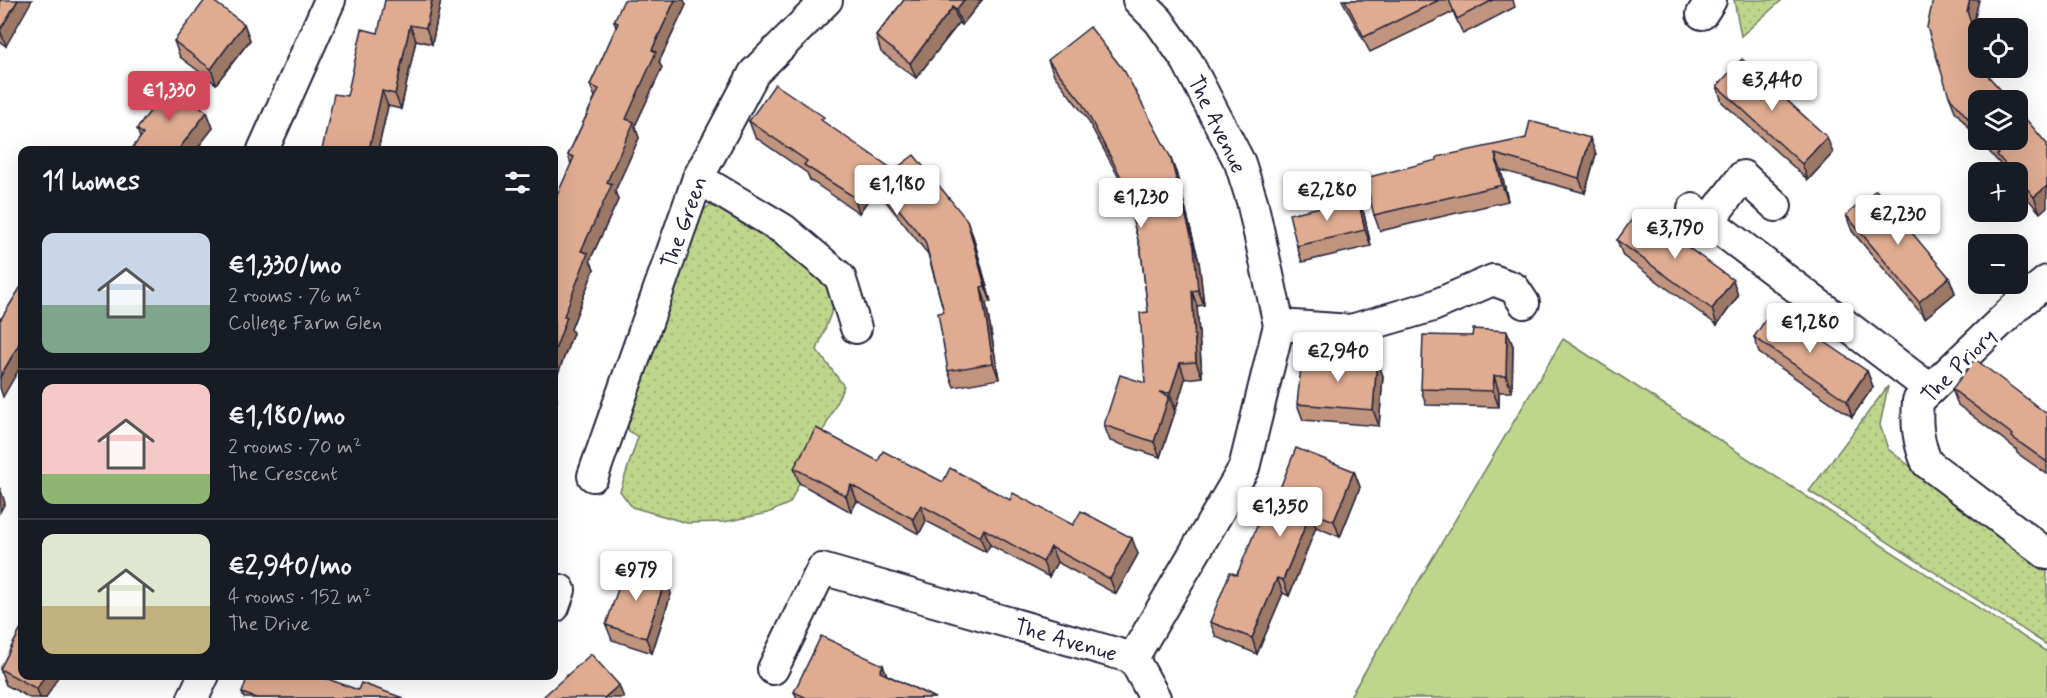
<!DOCTYPE html>
<meta charset="utf-8">
<style>
body{margin:0;font-family:Mynerve,sans-serif;background:#242831;color:#f1f3f6;height:100vh;display:flex;flex-direction:column;font-size:22px;white-space:nowrap}
*{box-sizing:border-box;margin:0}
p{font-size:20px;color:#9ea1a6}
.icon{flex:none;width:33px;height:33px;fill:none;stroke:currentColor;stroke-width:2;stroke-linecap:round;stroke-linejoin:round}
.map{position:relative;flex:1;overflow:hidden}
.sheet{position:absolute;left:18px;top:146px;width:540px;height:534px;display:flex;flex-direction:column;background:#171b24;border-radius:12px;box-shadow:0 6px 24px #0002}
.sheet>*{flex:none}
.buttons{position:absolute;left:1968px;top:18px;display:grid;gap:12px}
.buttons a{display:grid;place-items:center;width:60px;height:60px;border-radius:12px;background:#171b24;box-shadow:0 6px 24px #0002;font-size:30px}
.price{position:absolute;translate:-50% -51px;padding:0 14px;border-radius:6px;background:#fff;color:#222;font-size:20px;line-height:39px;filter:drop-shadow(0 2px 3px #0008)}
.price::after{content:'';position:absolute;left:50%;top:36px;width:18px;height:14px;margin-left:-9px;background:inherit;clip-path:polygon(0 0,100% 0,50% 100%)}
.price.on{background:#d1495b;color:#fff}
ul{padding:0;list-style:none}
li{display:flex;align-items:center;gap:18px;height:150px;padding:0 24px}
li+li{border-top:2px solid #363941}
li span{display:grid;place-items:center;flex:none;width:168px;height:120px;border-radius:12px;color:#555}
li>.icon{margin-inline-start:auto}
span .icon{width:72px;height:72px;fill:#fffc;stroke-width:1}
li b{font-size:26px}
h2{display:flex;justify-content:space-between;align-items:center;height:72px;padding:0 24px;font-size:26px}
.map>svg:first-child{display:block}
</style>
<div class="map">
<svg width="2047" height="698" viewBox="0 0 2047 698">
<defs>
<pattern id="grass-dots" width="8" height="8" patternUnits="userSpaceOnUse" patternTransform="scale(1.5)"><rect width="8" height="8" fill="#bed58b"/><path d="M2 2h.1M6 6h.1" fill="none" stroke="#a3b779" stroke-width="1.8" stroke-linecap="round"/></pattern>
</defs>
<rect width="100%" height="100%" fill="#fff"/>
<filter id="ink" filterUnits="userSpaceOnUse"><feTurbulence type="fractalNoise" baseFrequency=".0167" numOctaves="2"/><feDisplacementMap in="SourceGraphic" scale="12" xChannelSelector="R" yChannelSelector="G"/><feConvolveMatrix kernelMatrix="1 2 1 2 8 2 1 2 1" color-interpolation-filters="sRGB"/></filter>
<g filter="url(#ink)">
<g fill="url(#grass-dots)" stroke="#707c63" stroke-width="1.5">
<polygon points="1734,0 1782,0 1741,36"/>
<polygon points="710,205 726,210 824,277 836,300 817,350 844,386 790,503 768,513 724,522 687,523 632,507 620,491 638,437 629,431 626,419 696,217"/>
<polygon points="1888,386 1880,425 1888,449 2047,572 2047,645 1809,491"/>
</g>
<polygon fill="#bed58b" stroke="#707c63" stroke-width="1.5" points="1563,339 2047,652 2047,698 1349,698"/>
<g fill="none" stroke-linecap="round" stroke-linejoin="round">
<defs>
<g id="street">
<polyline points="1702,14 1711,0"/>
<polyline points="263,150 330,0"/>
<polyline points="698,178 783,229 840,277 856,328"/>
<polyline points="1693,209 1930,389"/>
<polyline points="1709,221 1743,176 1776,206"/>
<path d="M2047 281 2020 303 1918 401C1916 424 1918 442 1927 463L2047 554"/>
<polyline points="1279,325 1351,330 1433,306 1493,280 1514,288 1524,303"/>
<polyline points="593,476 698,178 754,73 827,0"/>
<polyline points="554,607 560,590"/>
<polyline points="1133,658 1155,698"/>
<polyline points="773,669 822,569 1133,658 1244,468 1279,325 1252,201 1240,163 1187,61 1159,21 1138,0"/>
<polyline points="193,698 204,675"/>
</g>
</defs>
<use href="#street" stroke="#22223b" stroke-width="34"/>
<use href="#street" stroke="#fff" stroke-width="30"/>
</g>
<g fill="#c0947e" stroke="#22223b" stroke-width="1.5">
<polygon points="0,0 6,46 0,42"/>
<polygon points="441,0 432,44 416,40 401,109 388,106 378,150 322,150 378,33"/>
<polygon points="904,0 982,0 962,25 959,23 916,78 881,52 876,36"/>
<polygon points="1342,0 1513,0 1515,7 1463,34 1453,12 1370,52"/>
<polygon points="686,5 659,62 662,68 635,126 639,138 615,191 618,200 590,260 594,269 571,329 573,333 554,384 571,164 568,155 595,97 590,85 616,28 614,21"/>
<polygon points="244,24 250,40 216,84 180,57 174,41"/>
<polygon points="1973,26 1978,43 1978,68 1987,68 1990,78 1978,100 1978,139 1955,111 1949,96"/>
<polygon points="1048,60 1176,172 1199,262 1204,305 1197,306 1202,377 1185,379 1176,409 1173,409 1175,412 1160,457 1110,441 1104,425 1145,383 1148,312 1141,251 1124,187 1086,117 1054,75"/>
<polygon points="1717,86 1833,153 1808,180 1722,102"/>
<polygon points="207,112 213,128 140,138 137,129"/>
<polygon points="749,121 826,124 973,236 991,302 986,303 999,379 954,387 948,371 944,312 928,254 876,189 859,213 810,180 807,173 755,137"/>
<polygon points="1526,138 1596,154 1585,193 1501,170 1508,201 1380,231 1374,215"/>
<polygon points="1979,140 2018,140 2040,213 2018,187 2018,172 2004,172 2000,164"/>
<polygon points="1358,199 1364,214 1371,246 1302,262 1297,246"/>
<polygon points="1846,215 1949,277 1955,293 1925,318 1852,231"/>
<polygon points="1617,240 1733,280 1738,296 1717,325 1623,256"/>
<polygon points="1507,331 1513,346 1512,392 1499,392 1499,407 1426,405 1421,389 1472,336"/>
<polygon points="1754,337 1867,371 1873,387 1852,417 1759,353"/>
<polygon points="1377,360 1383,376 1379,426 1303,420 1297,404"/>
<polygon points="1952,389 2047,414 2047,474 2017,453 2016,449 1958,405"/>
<polygon points="878,461 943,482 1010,500 1073,525 1138,554 1116,594 1057,562 1049,577 990,545 986,552 926,521 919,534 857,501 851,512 799,483 794,468"/>
<polygon points="1354,471 1360,487 1340,537 1316,527 1289,596 1283,593 1257,654 1216,637 1210,622 1269,516"/>
<polygon points="666,578 671,594 652,653 612,640 606,625"/>
<polygon points="22,627 46,698 30,698 6,685 0,669"/>
<polygon points="883,665 887,675 935,698 797,698 794,692"/>
<polygon points="358,690 403,698 244,698 242,693"/>
</g>
<g fill="#9c7866" stroke="#22223b" stroke-width="1.5">
<polygon points="18,0 32,0 6,46 0,30"/>
<polygon points="432,0 441,0 432,44 426,28"/>
<polygon points="675,0 684,0 686,5 659,62 662,68 635,126 639,138 615,191 618,200 590,260 594,269 571,329 573,333 554,384 554,353 581,251 607,182 626,119 652,50"/>
<polygon points="964,0 982,0 962,25 956,10"/>
<polygon points="1970,0 1979,0 1973,26 1978,45 1967,11"/>
<polygon points="953,7 959,23 916,78 910,63"/>
<polygon points="244,24 250,40 216,84 211,69"/>
<polygon points="410,25 416,40 401,109 395,94"/>
<polygon points="382,91 388,106 378,150 369,150"/>
<polygon points="207,112 213,128 196,150 178,150"/>
<polygon points="1827,137 1833,153 1808,180 1802,164"/>
<polygon points="1590,138 1596,154 1585,193 1579,178"/>
<polygon points="1495,154 1501,170 1508,201 1502,185"/>
<polygon points="1170,156 1176,172 1199,262 1204,305 1198,290"/>
<polygon points="870,174 876,189 859,213 854,197"/>
<polygon points="2047,186 2047,207 2040,213 2034,197"/>
<polygon points="1358,199 1364,214 1371,246 1365,230"/>
<polygon points="967,220 973,236 991,302 985,286"/>
<polygon points="1949,277 1955,293 1925,318 1919,302"/>
<polygon points="1733,280 1738,296 1717,325 1712,309"/>
<polygon points="981,287 986,303 999,379 993,363"/>
<polygon points="1192,291 1197,306 1202,377 1196,362"/>
<polygon points="1507,331 1513,346 1512,392 1506,376"/>
<polygon points="22,339 22,364 3,397 0,388 0,377"/>
<polygon points="1377,360 1383,376 1379,426 1373,410"/>
<polygon points="1180,363 1185,379 1176,409 1170,393"/>
<polygon points="1867,371 1873,387 1852,417 1847,401"/>
<polygon points="1494,376 1499,392 1499,407 1493,391"/>
<polygon points="554,390 557,400 554,410"/>
<polygon points="1169,396 1175,412 1160,457 1154,442"/>
<polygon points="1354,471 1360,487 1340,537 1334,521"/>
<polygon points="851,485 857,501 851,512 846,496"/>
<polygon points="0,488 5,503 0,512"/>
<polygon points="921,505 926,521 919,534 913,519"/>
<polygon points="1311,512 1316,527 1289,596 1283,580"/>
<polygon points="984,529 990,545 986,552 980,537"/>
<polygon points="1132,538 1138,554 1116,594 1110,579"/>
<polygon points="1051,547 1057,562 1049,577 1043,562"/>
<polygon points="666,578 671,594 652,653 646,638"/>
<polygon points="1277,578 1283,593 1257,654 1252,638"/>
<polygon points="883,665 889,681 880,672"/>
<polygon points="45,675 59,675 46,698 40,698 37,689"/>
<polygon points="619,685 624,698 604,698"/>
</g>
<g fill="#dfac92" stroke="#22223b" stroke-width="1.5">
<polygon points="0,0 18,0 0,30"/>
<polygon points="205,0 212,0 244,24 211,69 174,41"/>
<polygon points="385,0 432,0 426,28 410,25 395,94 382,91 369,150 322,150 334,94 347,96 362,29 378,33"/>
<polygon points="624,0 675,0 652,50 656,52 626,119 634,122 607,182 612,184 581,251 588,253 564,316 567,317 554,353 554,202 574,157 568,155 599,89 590,85 618,23 614,21"/>
<polygon points="904,0 964,0 956,10 953,7 910,63 876,36"/>
<polygon points="1345,0 1439,0 1364,37"/>
<polygon points="1449,0 1493,0 1457,19"/>
<polygon points="1933,0 1970,0 1967,11 1978,45 1978,68 1986,68 1989,77 2010,100 1978,100 1978,130 1949,96 1927,27"/>
<polygon points="1090,27 1125,72 1170,156 1194,247 1198,290 1192,291 1196,362 1180,363 1170,393 1159,392 1169,396 1154,442 1104,425 1120,375 1145,383 1140,313 1148,312 1141,251 1121,177 1081,101 1048,60"/>
<polygon points="1742,59 1827,137 1802,164 1717,86"/>
<polygon points="170,84 207,112 178,150 131,150 143,134 137,129"/>
<polygon points="775,84 824,117 821,120 894,170 914,155 967,220 985,286 981,287 993,363 948,371 938,313 944,312 925,241 870,174 854,197 804,165 807,161 749,121"/>
<polygon points="2018,110 2047,144 2047,186 2034,197 2018,178 2018,172 2012,172 1997,155 1999,154 1987,140 2018,140"/>
<polygon points="1530,121 1590,138 1579,178 1495,154 1502,185 1374,215 1365,178 1437,160 1437,157 1526,138"/>
<polygon points="1876,190 1949,277 1919,302 1846,215"/>
<polygon points="1358,199 1365,230 1297,246 1289,214"/>
<polygon points="1638,211 1733,280 1712,309 1617,240"/>
<polygon points="22,285 22,339 0,377 0,318 1,319"/>
<polygon points="1774,307 1867,371 1847,401 1754,337"/>
<polygon points="1473,329 1507,331 1506,376 1494,376 1493,391 1421,389 1423,335 1472,336"/>
<polygon points="1345,357 1377,360 1373,410 1297,404 1302,358 1345,362"/>
<polygon points="1975,359 2047,414 2047,462 2012,437 2013,435 1952,389"/>
<polygon points="816,428 878,461 883,451 943,482 950,468 1010,500 1013,493 1073,525 1081,511 1132,538 1110,579 1051,547 1043,562 984,529 980,537 921,505 913,519 851,485 846,496 794,468"/>
<polygon points="1296,448 1354,471 1334,521 1311,512 1283,580 1277,578 1252,638 1210,622 1230,572 1237,575 1262,514 1269,516"/>
<polygon points="626,565 666,578 646,638 606,625"/>
<polygon points="22,627 22,675 45,675 37,689 0,669"/>
<polygon points="821,636 883,665 880,672 935,698 807,698 794,692"/>
<polygon points="591,654 619,685 604,698 546,698 544,696"/>
<polygon points="248,675 317,675 358,690 361,683 403,698 256,698 242,693"/>
</g>
</g>
<g text-anchor="middle" stroke-width="6" stroke-linejoin="round" paint-order="stroke">
<g font-size="22" fill="#22223b" stroke="#fff">
<text transform="translate(1218 124) rotate(64)" y="8">The Avenue</text>
<text transform="translate(683 222) rotate(-70)" y="8">The Green</text>
<text transform="translate(1958 365) rotate(-45)" y="8">The Priory</text>
<text transform="translate(1066 639) rotate(16)" y="8">The Avenue</text>
</g>
</g>
</svg>
<div class="buttons">
<a><svg class="icon" aria-label="locate" viewBox="0 0 24 24"><circle cx="12" cy="12" r="6"/><path d="M12 2v4M12 18v4M2 12h4M18 12h4"/></svg></a>
<a><svg class="icon" aria-label="layers" viewBox="0 0 24 24"><path d="M12 4l9 5-9 5-9-5zM3 14l9 5 9-5"/></svg></a>
<a>+</a>
<a>−</a>
</div>
<b class="price" style="left:1772px;top:112px">€3,440</b>
<b class="price on" style="left:169px;top:122px">€1,330</b>
<b class="price" style="left:897px;top:216px">€1,180</b>
<b class="price" style="left:1327px;top:222px">€2,280</b>
<b class="price" style="left:1141px;top:229px">€1,230</b>
<b class="price" style="left:1898px;top:246px">€2,230</b>
<b class="price" style="left:1675px;top:260px">€3,790</b>
<b class="price" style="left:1810px;top:354px">€1,280</b>
<b class="price" style="left:1338px;top:383px">€2,940</b>
<b class="price" style="left:1280px;top:538px">€1,350</b>
<b class="price" style="left:636px;top:602px">€979</b>
<section class="sheet">
<h2>11 homes<svg class="icon" aria-label="filters" viewBox="0 0 24 24"><path d="M4 7h16M4 17h16"/><circle cx="9" cy="7" r="2"/><circle cx="15" cy="17" r="2"/></svg></h2>
<ul>
<li><span style="background:linear-gradient(#c9d6e8 60%,#7fa58c 0)"><svg class="icon" aria-label="home" viewBox="0 0 24 24"><path d="M3 11l9-7 9 7M6 9v11h12V9"/></svg></span><div><b>€1,330/mo</b><p>2 rooms · 76 m²</p><p>College Farm Glen</p></div></li>
<li><span style="background:linear-gradient(#f6c9c9 75%,#8fb573 0)"><svg class="icon" aria-label="home" viewBox="0 0 24 24"><path d="M3 11l9-7 9 7M6 9v11h12V9"/></svg></span><div><b>€1,180/mo</b><p>2 rooms · 70 m²</p><p>The Crescent</p></div></li>
<li><span style="background:linear-gradient(#dfe7d0 60%,#c2b280 0)"><svg class="icon" aria-label="home" viewBox="0 0 24 24"><path d="M3 11l9-7 9 7M6 9v11h12V9"/></svg></span><div><b>€2,940/mo</b><p>4 rooms · 152 m²</p><p>The Drive</p></div></li>
</ul>
</section>
</div>
